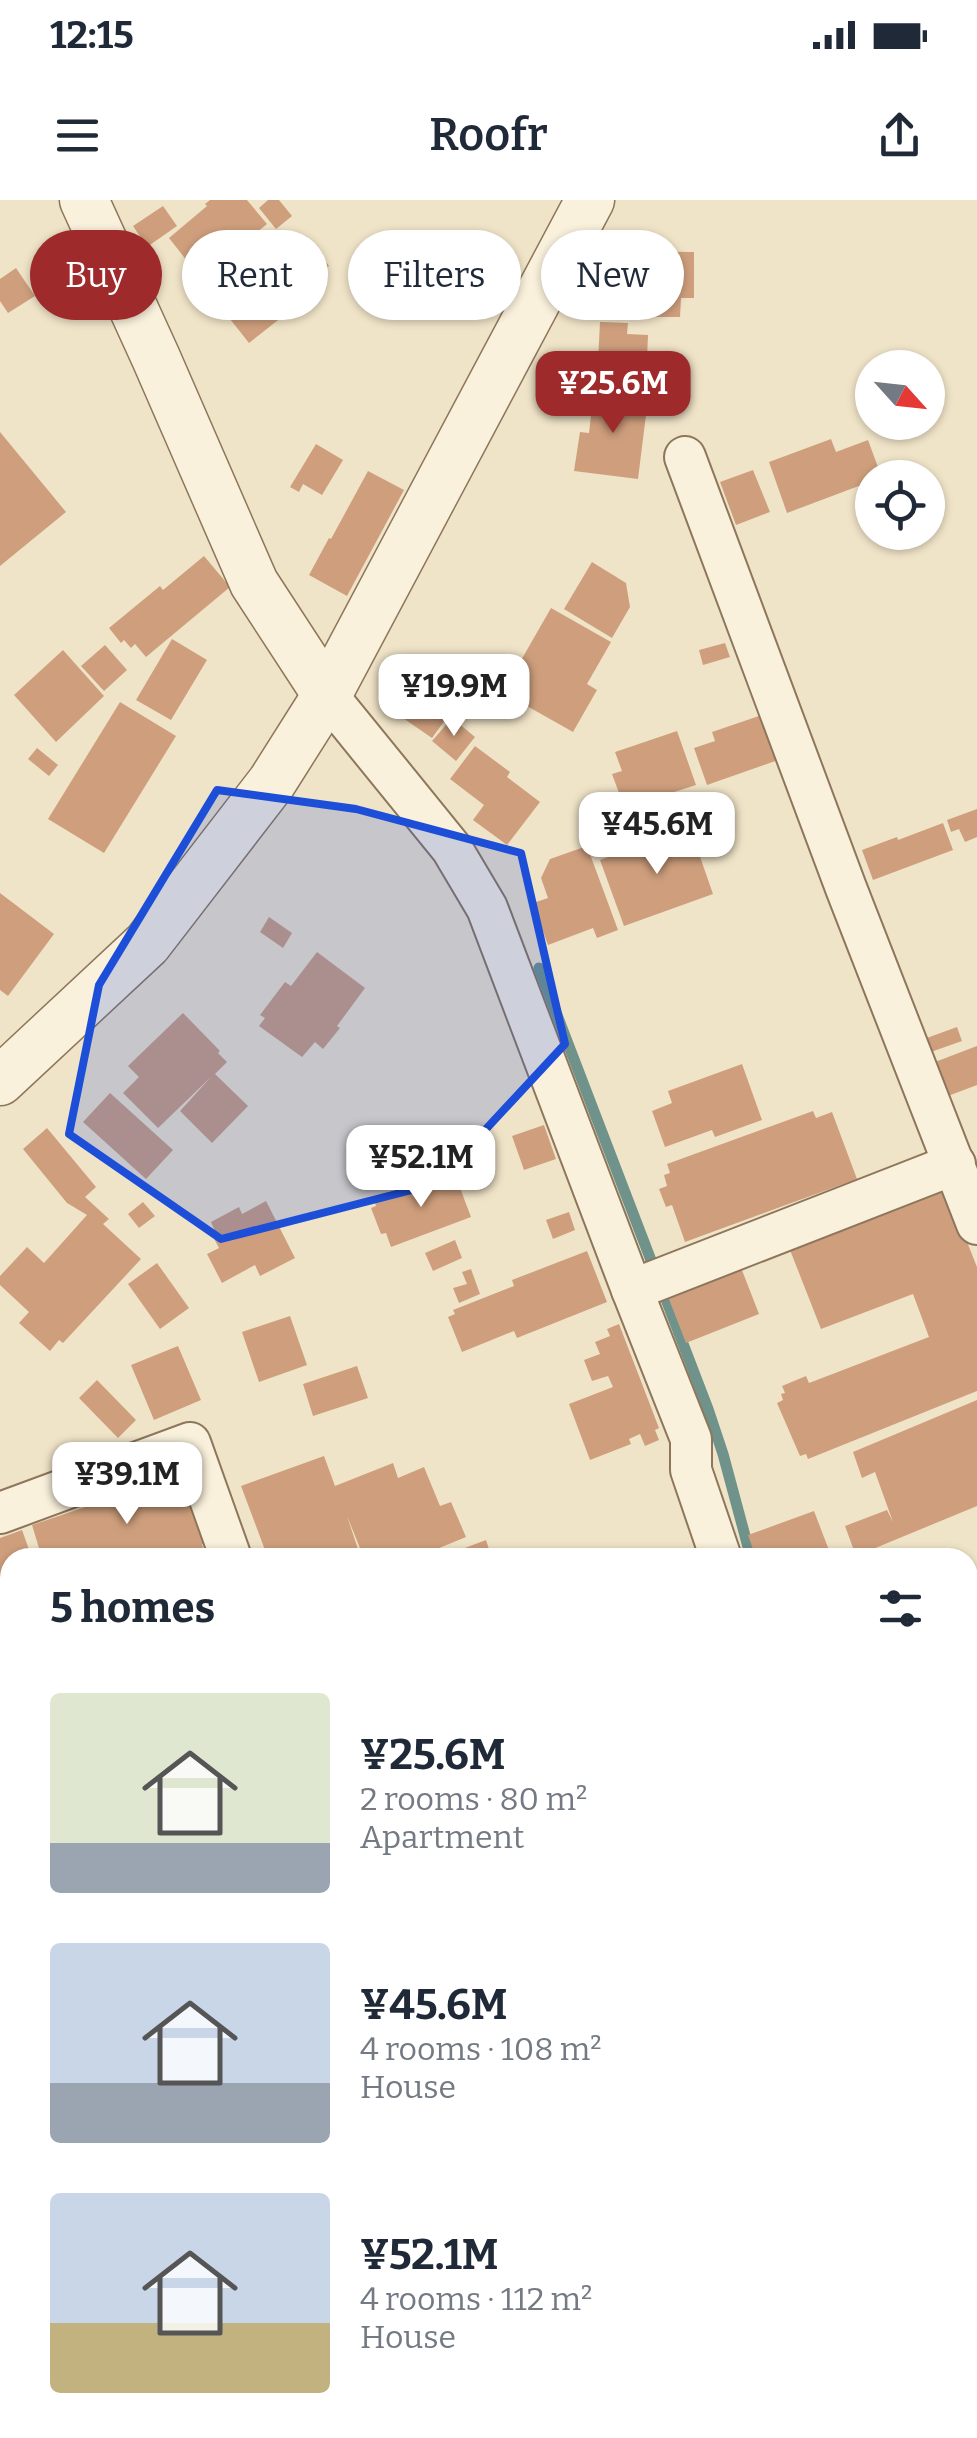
<!DOCTYPE html>
<meta charset="utf-8">
<style>
body{margin:0;font-family:Bitter,serif;background:#f2f2f3;color:#1f2937;height:100vh;display:flex;flex-direction:column;font-size:38px;white-space:nowrap}
*{box-sizing:border-box;margin:0}
p{font-size:32px;color:#747a83}
.icon{flex:none;width:55px;height:55px;fill:none;stroke:currentColor;stroke-width:2;stroke-linecap:round;stroke-linejoin:round}
.map{position:relative;flex:1;overflow:hidden}
.details{position:absolute;left:0px;top:1348px;width:978px;height:892px;display:flex;flex-direction:column;background:#fff;border-radius:30px 30px 0 0;box-shadow:0 2px 8px #0004}
.details>*{flex:none}
.guide{position:absolute;left:30px;top:30px;width:918px;height:90px;display:flex;gap:20px}
.needle{width:65px;rotate:117deg}
.controls{position:absolute;left:855px;top:150px;display:grid;gap:20px}
.controls a{display:grid;place-items:center;width:90px;height:90px;border-radius:50%;background:#fff;box-shadow:0 2px 8px #0004;font-size:50px}
.price{position:absolute;translate:-50% -85px;padding:0 22px;border-radius:20px;background:#fff;color:#222;font-size:32px;line-height:65px;filter:drop-shadow(0 2px 5px #0008)}
.price::after{content:'';position:absolute;left:50%;top:60px;width:30px;height:22px;margin-left:-15px;background:inherit;clip-path:polygon(0 0,100% 0,50% 100%)}
.price.current{background:#9e2a2b;color:#fff}
ul{padding:0;list-style:none}
li{display:flex;align-items:center;gap:30px;height:250px;padding:0 50px}
li span{display:grid;place-items:center;flex:none;width:280px;height:200px;border-radius:10px;color:#555}
li>.icon{margin-inline-start:auto}
span .icon{width:120px;height:120px;fill:#fffc;stroke-width:1}
li b{font-size:42px}
h2{display:flex;justify-content:space-between;align-items:center;height:120px;padding:0 50px;font-size:42px}
.pill{padding:0 35px;border-radius:45px;background:#fff;box-shadow:0 2px 8px #0004;font-size:35px;line-height:90px}
.pill.current{background:#9e2a2b;color:#fff}
.status{display:flex;justify-content:space-between;align-items:center;height:70px;padding:0 50px;background:#fff;direction:ltr}
.status svg{height:28px;fill:currentColor}
header{display:flex;justify-content:space-between;align-items:center;height:130px;padding:0 50px;background:#fff;font-size:45px;font-weight:600}
.map>svg:first-child{display:block}
</style>
<div class="status"><b>12:15</b><svg viewBox="0 0 49 12"><path d="M0 12V9h3v3zM5 12V6h3v6zM10 12V3h3v9zM15 12V0h3v12zM26 1h20v11H26zM47 4h2v5h-2z"/></svg></div>
<header><svg class="icon" aria-label="menu" viewBox="0 0 24 24"><path d="M4 6h16M4 12h16M4 18h16"/></svg>Roofr<svg class="icon" aria-label="share" viewBox="0 0 24 24"><path d="M12 15V3M7 8l5-5 5 5M5 13v7h14v-7"/></svg></header>
<div class="map">
<svg width="977" height="2238" viewBox="0 0 977 2238">
<rect width="100%" height="100%" fill="#f0e4c8"/>
<g fill="none" stroke-linecap="round" stroke-linejoin="round">
<g stroke="#6f938a" stroke-width="11">
<polyline points="539,768 708,1209 723,1254 751,1358"/>
<polyline points="573,2230 576,2238"/>
</g>
</g>
<g fill="#cf9f7d">
<polygon points="210,0 247,0 267,24 247,40 252,46 229,65 223,58 205,74 196,62 191,66 169,38 207,6 205,4"/>
<polygon points="268,0 279,0 292,16 276,29 259,8"/>
<polygon points="163,6 177,26 147,47 133,26"/>
<polygon points="306,36 329,66 314,77 291,48"/>
<polygon points="78,37 96,84 52,111 34,82 73,59 68,43"/>
<polygon points="282,49 315,91 249,143 230,119 234,116 229,109 245,97 241,92 266,72 261,65"/>
<polygon points="610,51 694,52 694,98 681,98 680,117 609,117"/>
<polygon points="16,68 35,96 8,113 0,101 0,79"/>
<polygon points="600,122 628,123 627,134 648,135 646,183 597,181"/>
<polygon points="545,156 574,157 573,186 544,185"/>
<polygon points="594,189 637,195 636,198 648,199 638,279 574,271 580,232 589,233"/>
<polygon points="0,232 66,312 0,366"/>
<polygon points="831,239 836,252 868,240 882,278 872,278 872,281 787,313 769,262"/>
<polygon points="316,244 343,260 322,295 303,284 299,292 290,287"/>
<polygon points="753,270 770,312 736,325 720,282"/>
<polygon points="368,271 404,290 347,396 309,375 329,338 331,339"/>
<polygon points="204,356 230,387 146,457 135,444 131,448 124,440 121,443 109,428 160,386 163,390"/>
<polygon points="592,362 626,383 630,407 612,438 564,409"/>
<polygon points="551,408 611,442 587,484 597,490 573,532 511,497 514,492 495,480 501,470 512,476"/>
<polygon points="172,439 207,460 171,520 136,500"/>
<polygon points="725,443 730,457 703,465 699,450"/>
<polygon points="105,445 127,470 104,491 81,466"/>
<polygon points="63,450 104,496 56,542 14,495"/>
<polygon points="423,472 461,498 432,538 400,516 404,511 398,507"/>
<polygon points="120,502 176,536 104,653 48,619"/>
<polygon points="765,514 781,559 707,585 694,548 715,541 712,532"/>
<polygon points="452,518 475,537 456,561 432,541"/>
<polygon points="677,531 696,585 634,605 633,601 623,604 612,574 622,571 615,552"/>
<polygon points="475,546 510,572 507,577 540,602 507,645 473,620 484,605 450,579"/>
<polygon points="37,548 58,565 49,576 28,559"/>
<polygon points="977,609 977,637 965,642 959,629 951,632 947,620"/>
<polygon points="943,623 953,650 873,680 862,650 897,637 898,640"/>
<polygon points="690,628 713,694 624,726 600,660"/>
<polygon points="587,646 618,730 597,738 593,728 548,745 533,703 548,698 541,678 550,659"/>
<polygon points="0,693 54,734 8,796 0,790"/>
<polygon points="269,717 292,733 283,748 260,732"/>
<polygon points="317,752 365,788 337,826 340,828 323,849 315,842 302,857 259,826 265,818 260,815 285,782 291,786"/>
<polygon points="183,813 220,851 218,853 227,862 215,874 248,906 212,943 180,911 211,877 158,928 123,893 139,877 128,866"/>
<polygon points="957,827 962,841 928,853 924,839"/>
<polygon points="977,846 977,885 948,896 935,862"/>
<polygon points="742,864 762,920 715,937 712,930 665,947 652,911 672,903 668,891"/>
<polygon points="110,893 173,950 146,979 83,922"/>
<polygon points="813,911 816,918 832,912 857,979 685,1042 672,1005 666,1007 659,989 667,986 664,975 670,973 667,964"/>
<polygon points="544,925 556,959 524,970 512,936"/>
<polygon points="47,928 96,987 85,997 109,1019 103,1024 141,1059 63,1143 59,1140 50,1151 19,1123 29,1112 0,1085 0,1076 27,1047 44,1063 87,1015 67,1003 23,949"/>
<polygon points="454,972 471,1017 391,1047 386,1033 381,1034 371,1008 376,1006 375,1003"/>
<polygon points="946,989 977,1067 977,1191 808,1259 806,1254 800,1256 777,1203 783,1200 781,1194 785,1193 782,1186 806,1176 809,1183 929,1137 913,1094 821,1129 790,1050"/>
<polygon points="266,1001 295,1058 260,1076 255,1065 222,1083 207,1054 219,1048 211,1033 215,1031 211,1022 239,1007 242,1014"/>
<polygon points="143,1002 155,1016 139,1028 128,1014"/>
<polygon points="569,1012 575,1030 553,1039 546,1020"/>
<polygon points="455,1040 462,1058 433,1071 425,1053"/>
<polygon points="587,1051 607,1102 517,1138 514,1131 462,1152 448,1117 455,1114 453,1110 514,1086 512,1080"/>
<polygon points="157,1063 189,1108 160,1129 128,1084"/>
<polygon points="740,1065 759,1114 686,1143 667,1094"/>
<polygon points="471,1069 480,1094 459,1103 453,1088 467,1084 462,1072"/>
<polygon points="290,1116 307,1165 259,1182 242,1132"/>
<polygon points="619,1124 659,1228 655,1230 659,1240 645,1246 640,1234 629,1239 631,1244 590,1260 569,1204 613,1187 608,1176 592,1181 584,1160 600,1154 595,1142 610,1136 607,1129"/>
<polygon points="178,1146 201,1200 154,1220 131,1165"/>
<polygon points="357,1166 368,1198 313,1216 303,1184"/>
<polygon points="97,1180 136,1220 118,1238 79,1198"/>
<polygon points="977,1200 977,1306 856,1356 845,1326 887,1310 893,1322 875,1272 862,1278 853,1252"/>
<polygon points="324,1256 335,1286 393,1263 398,1278 424,1267 440,1306 451,1302 466,1337 415,1358 364,1358 347,1316 361,1358 268,1358 241,1286"/>
<polygon points="174,1277 178,1288 186,1285 206,1343 202,1344 206,1358 176,1358 174,1353 161,1358 42,1358 32,1325"/>
<polygon points="814,1311 832,1358 756,1358 748,1335"/>
<polygon points="22,1330 32,1358 10,1358 10,1532 0,1535 0,1338"/>
<polygon points="486,1340 492,1358 441,1358 441,1357"/>
<polygon points="977,1384 977,1423 968,1426 968,1388"/>
<polygon points="10,1548 10,1661 0,1636 0,1552"/>
<polygon points="977,1592 977,1656 968,1659 968,1595"/>
<polygon points="0,1650 10,1675 10,1814 0,1818"/>
<polygon points="977,1665 977,1726 976,1726 968,1699 968,1668"/>
<polygon points="968,1708 977,1735 977,1758 968,1762"/>
<polygon points="977,1790 977,1862 968,1865 968,1793"/>
<polygon points="977,1953 977,1982 968,1957"/>
<polygon points="10,2099 10,2197 0,2200 0,2103"/>
<polygon points="977,2120 977,2197 968,2200 968,2124"/>
<polygon points="968,2220 974,2238 887,2238 885,2233 892,2230 968,2230"/>
<polygon points="755,2230 868,2230 871,2235 865,2238 759,2238"/>
</g>
<g fill="none" stroke-linecap="round" stroke-linejoin="round">
<defs>
<g id="minor">
<polyline points="685,257 846,688 977,1024"/>
<polyline points="327,495 452,649 487,708 632,1090 691,1239 691,1270 721,1358"/>
<polyline points="632,1090 955,964"/>
<polyline points="0,1313 190,1243 231,1358"/>
<polyline points="0,1873 10,1869"/>
<polyline points="968,1908 977,1904"/>
<polyline points="968,2000 977,2026"/>
<polyline points="536,2230 539,2238"/>
<polyline points="51,2238 73,2230"/>
</g>
<g id="tertiary">
<polyline points="84,0 156,158 254,383 327,495"/>
<polyline points="0,881 147,744 272,582 327,495 590,0"/>
</g>
</defs>
<use href="#minor" stroke="#8d765c" stroke-width="44"/>
<use href="#tertiary" stroke="#8d765c" stroke-width="51"/>
<use href="#minor" stroke="#faf1dc" stroke-width="40"/>
<use href="#tertiary" stroke="#faf1dc" stroke-width="48"/>
</g>
<path fill="#1d4ed8" fill-opacity="0.2" stroke="#1d4ed8" stroke-width="8" stroke-linejoin="round" d="M217 590 356 609 521 653 565 844 435 984 221 1039 69 934 99 785Z"/>
</svg>
<div class="controls">
<a><svg class="needle" viewBox="-14 -14 28 28"><path d="M0-13l5 13h-10z" fill="#e53935"/><path d="M0 13l5-13h-10z" fill="#747a83"/></svg></a>
<a><svg class="icon" aria-label="locate" viewBox="0 0 24 24"><circle cx="12" cy="12" r="6"/><path d="M12 2v4M12 18v4M2 12h4M18 12h4"/></svg></a>
</div>
<b class="price current" style="left:613px;top:236px">¥25.6M</b>
<b class="price" style="left:454px;top:539px">¥19.9M</b>
<b class="price" style="left:657px;top:677px">¥45.6M</b>
<b class="price" style="left:421px;top:1010px">¥52.1M</b>
<b class="price" style="left:127px;top:1327px">¥39.1M</b>
<div class="guide">
<a class="pill current">Buy</a>
<a class="pill">Rent</a>
<a class="pill">Filters</a>
<a class="pill">New</a>
</div>
<section class="details">
<h2>5 homes<svg class="icon" aria-label="filters" viewBox="0 0 24 24"><path d="M4 7h16M4 17h16"/><circle cx="9" cy="7" r="2"/><circle cx="15" cy="17" r="2"/></svg></h2>
<ul>
<li><span style="background:linear-gradient(#dfe7d0 75%,#9aa5b1 0)"><svg class="icon" aria-label="home" viewBox="0 0 24 24"><path d="M3 11l9-7 9 7M6 9v11h12V9"/></svg></span><div><b>¥25.6M</b><p>2 rooms · 80 m²</p><p>Apartment</p></div></li>
<li><span style="background:linear-gradient(#c9d6e8 70%,#9aa5b1 0)"><svg class="icon" aria-label="home" viewBox="0 0 24 24"><path d="M3 11l9-7 9 7M6 9v11h12V9"/></svg></span><div><b>¥45.6M</b><p>4 rooms · 108 m²</p><p>House</p></div></li>
<li><span style="background:linear-gradient(#c9d6e8 65%,#c2b280 0)"><svg class="icon" aria-label="home" viewBox="0 0 24 24"><path d="M3 11l9-7 9 7M6 9v11h12V9"/></svg></span><div><b>¥52.1M</b><p>4 rooms · 112 m²</p><p>House</p></div></li>
</ul>
</section>
</div>
